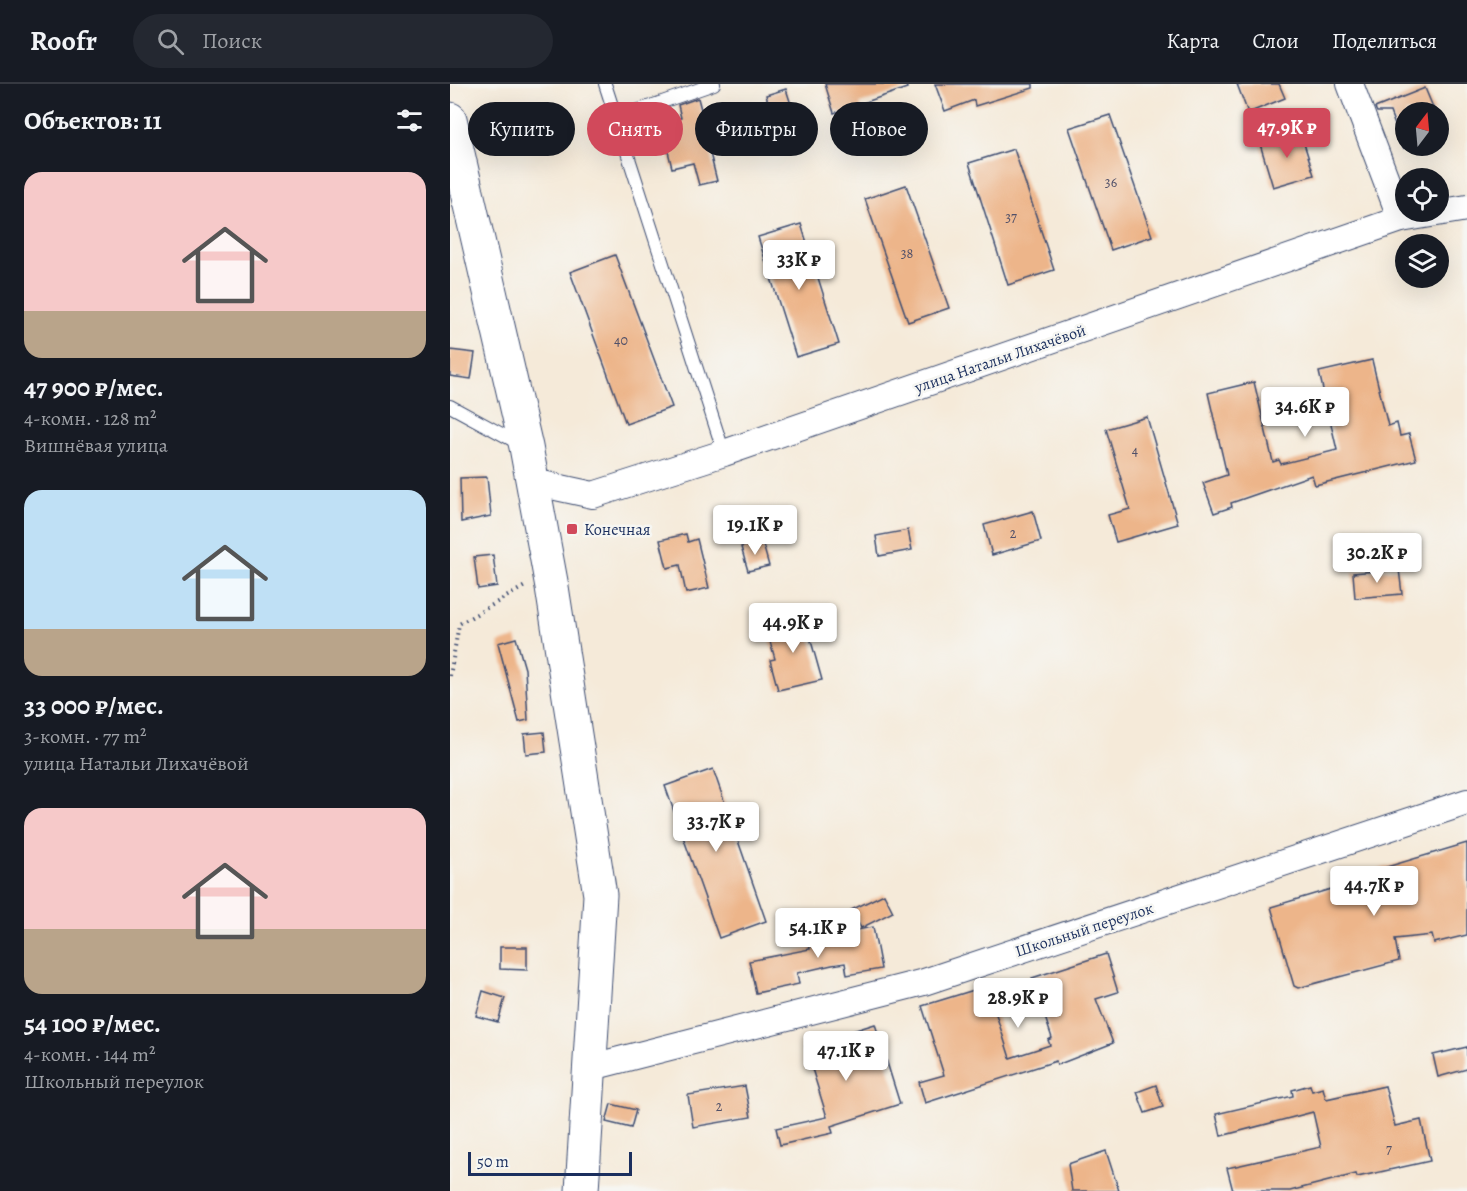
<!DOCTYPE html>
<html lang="ru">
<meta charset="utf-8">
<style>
body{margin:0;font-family:Alegreya,serif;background:#242831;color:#f1f3f6;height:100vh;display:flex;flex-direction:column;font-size:22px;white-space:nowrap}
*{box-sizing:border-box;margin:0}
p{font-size:20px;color:#9ea1a6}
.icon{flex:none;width:33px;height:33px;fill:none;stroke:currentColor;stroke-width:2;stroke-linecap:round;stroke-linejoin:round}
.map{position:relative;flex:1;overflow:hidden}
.drawer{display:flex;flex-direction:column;background:#171b24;width:450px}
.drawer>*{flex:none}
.guide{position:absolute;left:18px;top:18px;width:570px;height:54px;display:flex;gap:12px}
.needle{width:39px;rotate:16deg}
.tools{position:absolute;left:945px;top:18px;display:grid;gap:12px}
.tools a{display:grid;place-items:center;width:54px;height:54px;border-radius:50%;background:#171b24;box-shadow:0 6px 24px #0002;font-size:30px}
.scale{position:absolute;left:18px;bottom:15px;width:164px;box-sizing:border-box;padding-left:6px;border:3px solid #1b2f5e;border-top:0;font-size:16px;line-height:21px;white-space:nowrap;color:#1b2f5e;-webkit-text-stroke:4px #f6f6f2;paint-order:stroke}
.price{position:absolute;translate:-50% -51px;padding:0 14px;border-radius:6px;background:#fff;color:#222;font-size:20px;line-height:39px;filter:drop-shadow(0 2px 3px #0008)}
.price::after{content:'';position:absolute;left:50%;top:36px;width:18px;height:14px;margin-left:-9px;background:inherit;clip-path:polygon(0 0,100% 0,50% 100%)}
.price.selected{background:#d1495b;color:#fff}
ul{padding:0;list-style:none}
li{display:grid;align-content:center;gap:12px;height:318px;padding:0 24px}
li span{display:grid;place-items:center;height:186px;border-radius:18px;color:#555}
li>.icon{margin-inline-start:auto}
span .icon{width:108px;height:108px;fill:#fffc;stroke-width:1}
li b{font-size:26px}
h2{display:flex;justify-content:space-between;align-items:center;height:72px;padding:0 24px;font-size:26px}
.pill{padding:0 21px;border-radius:27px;background:#171b24;box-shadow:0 6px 24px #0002;font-size:21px;line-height:54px}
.pill.selected{background:#d1495b;color:#fff}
header{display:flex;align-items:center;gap:36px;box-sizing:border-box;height:84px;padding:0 30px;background:#171b24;border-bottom:2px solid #363941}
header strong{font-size:28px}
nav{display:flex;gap:33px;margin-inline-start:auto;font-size:21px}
.search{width:420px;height:54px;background:#242831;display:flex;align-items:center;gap:15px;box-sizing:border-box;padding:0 21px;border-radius:33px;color:#9ea1a6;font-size:22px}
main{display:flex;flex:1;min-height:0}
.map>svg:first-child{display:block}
</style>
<header>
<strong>Roofr</strong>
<div class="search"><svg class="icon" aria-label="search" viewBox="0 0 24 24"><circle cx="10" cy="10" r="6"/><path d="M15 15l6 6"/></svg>Поиск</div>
<nav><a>Карта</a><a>Слои</a><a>Поделиться</a></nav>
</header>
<main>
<section class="drawer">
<h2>Объектов: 11<svg class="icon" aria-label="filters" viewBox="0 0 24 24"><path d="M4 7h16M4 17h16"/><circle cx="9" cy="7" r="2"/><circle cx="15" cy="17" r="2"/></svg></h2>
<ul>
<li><span style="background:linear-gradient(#f6c9c9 75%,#b9a48a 0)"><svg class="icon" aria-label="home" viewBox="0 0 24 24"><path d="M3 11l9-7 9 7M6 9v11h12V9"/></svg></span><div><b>47 900 ₽/мес.</b><p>4-комн. · 128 m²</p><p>Вишнёвая улица</p></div></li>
<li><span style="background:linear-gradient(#bfe0f5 75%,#b9a48a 0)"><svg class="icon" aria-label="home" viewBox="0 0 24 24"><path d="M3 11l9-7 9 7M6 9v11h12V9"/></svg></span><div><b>33 000 ₽/мес.</b><p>3-комн. · 77 m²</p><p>улица Натальи Лихачёвой</p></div></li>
<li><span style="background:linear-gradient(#f6c9c9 65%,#b9a48a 0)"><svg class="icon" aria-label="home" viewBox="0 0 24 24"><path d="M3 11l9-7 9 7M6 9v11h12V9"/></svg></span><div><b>54 100 ₽/мес.</b><p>4-комн. · 144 m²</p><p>Школьный переулок</p></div></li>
</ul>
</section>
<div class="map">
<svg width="1017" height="1107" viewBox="0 0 1017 1107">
<rect width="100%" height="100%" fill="#f6f6f2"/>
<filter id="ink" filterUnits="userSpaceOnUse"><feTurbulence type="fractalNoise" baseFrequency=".0167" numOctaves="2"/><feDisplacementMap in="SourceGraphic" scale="12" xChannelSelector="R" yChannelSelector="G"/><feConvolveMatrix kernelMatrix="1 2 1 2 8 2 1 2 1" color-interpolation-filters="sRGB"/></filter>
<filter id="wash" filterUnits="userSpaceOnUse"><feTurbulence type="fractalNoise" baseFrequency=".008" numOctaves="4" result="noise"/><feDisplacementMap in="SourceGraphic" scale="24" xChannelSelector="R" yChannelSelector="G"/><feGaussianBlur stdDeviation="1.35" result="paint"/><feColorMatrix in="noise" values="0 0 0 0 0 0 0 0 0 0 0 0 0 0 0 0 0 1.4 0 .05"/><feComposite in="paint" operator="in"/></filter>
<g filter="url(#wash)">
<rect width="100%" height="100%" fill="#f5ead9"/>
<g id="blocks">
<g fill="#edb58a">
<polygon points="375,0 456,0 457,4 410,20 422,60 401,66 390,27 384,29"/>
<polygon points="485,0 583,0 583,4 525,22 524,16 495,27"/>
<polygon points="787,0 829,0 835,14 798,29"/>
<polygon points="975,4 985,28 956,28 954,65 940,28 927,28 925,24"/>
<polygon points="336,5 347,39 326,45 324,38 257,57 267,97 249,101 243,79 222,84 211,38 231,34 228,21 248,14 253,33 281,25 283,32 319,22 316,11"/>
<polygon points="660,31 702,152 661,166 619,44"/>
<polygon points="850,47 864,91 823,103 810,60"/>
<polygon points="564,65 604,186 558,201 519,79"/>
<polygon points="456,101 499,224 458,238 415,115"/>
<polygon points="351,140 389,260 346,273 308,153"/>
<polygon points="165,171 222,323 176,340 120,188"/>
<polygon points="0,266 25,269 21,295 0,292"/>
<polygon points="922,276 938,342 947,339 950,352 959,350 966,376 865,401 862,391 781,419 782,423 764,429 753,399 777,391 758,309 804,298 823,378 829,376 831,380 887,366 869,288"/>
<polygon points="697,333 728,440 666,458 658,431 680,425 656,345"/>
<polygon points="37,393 41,432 11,438 10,394"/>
<polygon points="583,427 591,457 542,471 534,441"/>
<polygon points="458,446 462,466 429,472 426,452"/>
<polygon points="236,450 238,458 247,455 259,504 236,509 230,481 217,484 210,456"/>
<polygon points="312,457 319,482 298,487 291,463"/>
<polygon points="43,471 47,502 28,505 24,473"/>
<polygon points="949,485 952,510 905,514 903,489"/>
<polygon points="354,532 372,596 328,606 320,576 325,575 316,543"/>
<polygon points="66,554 75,585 78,636 69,638 48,559"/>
<polygon points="94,648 96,668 76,670 74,650"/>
<polygon points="263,685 316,837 269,854 215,702"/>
<polygon points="1017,759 1017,851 984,859 982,851 945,855 949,877 848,904 844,902 821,823 921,793 920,788"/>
<polygon points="434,810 443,828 411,844 401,826"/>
<polygon points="423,843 431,885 397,891 395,879 382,881 347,889 349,900 306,909 299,877 360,865 358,855"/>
<polygon points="50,863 77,863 77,886 50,885"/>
<polygon points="656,870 668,908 646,915 663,959 607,981 606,977 475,1019 469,998 494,991 472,922 537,902 560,974 600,961 598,956 602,954 582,894"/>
<polygon points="33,907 55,914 48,938 26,932"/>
<polygon points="425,940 450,1020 381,1042 383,1049 330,1061 326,1044 377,1033 355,962"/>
<polygon points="1017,963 1017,985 988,993 983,971"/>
<polygon points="706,1001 713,1023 695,1029 687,1008"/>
<polygon points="860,1001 862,1007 873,1004 876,1015 935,1002 945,1042 971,1036 980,1077 907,1093 906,1090 840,1107 783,1107 777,1084 871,1063 863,1028 771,1052 766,1030 843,1012 842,1006"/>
<polygon points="295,1002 301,1033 243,1043 238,1011"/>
<polygon points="161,1020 186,1026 181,1044 156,1038"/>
<polygon points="656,1067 669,1107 622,1107 618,1080"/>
</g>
</g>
</g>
<g filter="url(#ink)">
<use href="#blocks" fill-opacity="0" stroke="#3c4b70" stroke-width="1.5"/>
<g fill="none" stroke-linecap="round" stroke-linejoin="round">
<defs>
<g id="lane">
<polyline points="155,0 166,34"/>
<polyline points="264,0 166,34 274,369"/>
<polyline points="0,322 70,360"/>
</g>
<g id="street">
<polyline points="900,0 951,135"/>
<polyline points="83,398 143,411 274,369 951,135 1017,124"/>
<polyline points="142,983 474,898 1017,718"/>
</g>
<polyline id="secondary" points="0,35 76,363 102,503 150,811 132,1107"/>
</defs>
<use href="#lane" stroke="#3c4b70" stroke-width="14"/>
<use href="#street" stroke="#3c4b70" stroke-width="28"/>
<use href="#secondary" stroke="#3c4b70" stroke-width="35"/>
<polyline stroke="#3c4b70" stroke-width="4" stroke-dasharray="1.5 4.5" stroke-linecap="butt" points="0,592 9,540 75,502"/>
<use href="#lane" stroke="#fff" stroke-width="12"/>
<use href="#street" stroke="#fff" stroke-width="26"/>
<use href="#secondary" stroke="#fff" stroke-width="33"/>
</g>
</g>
<rect fill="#d1495b" stroke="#f6f6f2" stroke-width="2" x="116" y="439" width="12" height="12" rx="3"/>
<g text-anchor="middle" stroke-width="5" stroke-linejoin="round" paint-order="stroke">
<g font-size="14" fill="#505069">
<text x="661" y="103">36</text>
<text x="561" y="138">37</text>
<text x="457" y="174">38</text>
<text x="171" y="261">40</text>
<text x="685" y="371">4</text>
<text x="563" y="454">2</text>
<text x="269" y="1027">2</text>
<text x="939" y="1070">7</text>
</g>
<g font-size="16" fill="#1b2f5e" stroke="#f6f6f2">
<text transform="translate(550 274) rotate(-19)" y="6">улица Натальи Лихачёвой</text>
<text transform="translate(634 845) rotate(-18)" y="6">Школьный переулок</text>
</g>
<g font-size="16" fill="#1b2f5e" stroke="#f6f6f2" text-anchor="start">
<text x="134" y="451">Конечная</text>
</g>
</g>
</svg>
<div class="tools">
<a><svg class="needle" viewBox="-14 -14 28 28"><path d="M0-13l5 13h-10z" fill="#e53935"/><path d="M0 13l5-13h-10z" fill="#9ea1a6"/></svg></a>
<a><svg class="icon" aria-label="locate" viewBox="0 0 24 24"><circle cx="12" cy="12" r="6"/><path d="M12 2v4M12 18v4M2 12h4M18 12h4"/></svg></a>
<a><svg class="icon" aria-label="layers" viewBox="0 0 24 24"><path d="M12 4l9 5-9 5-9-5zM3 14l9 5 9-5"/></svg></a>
</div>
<div class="scale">50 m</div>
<b class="price selected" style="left:837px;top:75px">47.9K ₽</b>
<b class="price" style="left:349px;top:207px">33K ₽</b>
<b class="price" style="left:855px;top:354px">34.6K ₽</b>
<b class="price" style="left:305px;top:472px">19.1K ₽</b>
<b class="price" style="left:927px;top:500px">30.2K ₽</b>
<b class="price" style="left:343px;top:570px">44.9K ₽</b>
<b class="price" style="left:266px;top:769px">33.7K ₽</b>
<b class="price" style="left:924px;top:833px">44.7K ₽</b>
<b class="price" style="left:368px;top:875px">54.1K ₽</b>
<b class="price" style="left:568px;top:945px">28.9K ₽</b>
<b class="price" style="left:396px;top:998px">47.1K ₽</b>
<div class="guide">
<a class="pill">Купить</a>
<a class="pill selected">Снять</a>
<a class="pill">Фильтры</a>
<a class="pill">Новое</a>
</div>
</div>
</main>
